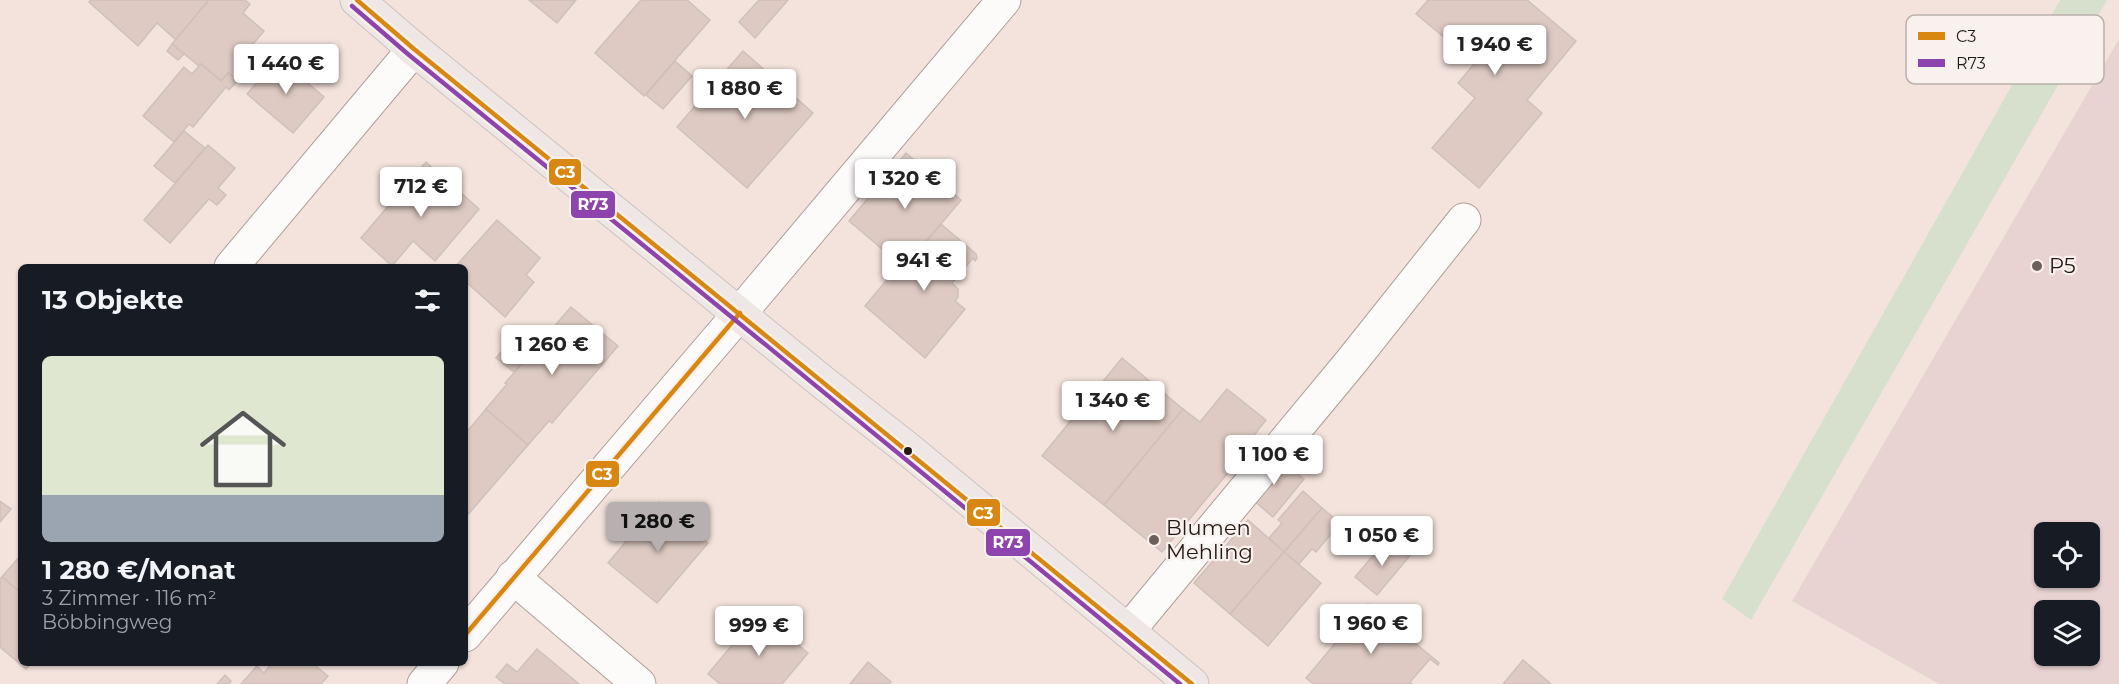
<!DOCTYPE html>
<html lang="de">
<meta charset="utf-8">
<style>
body{margin:0;font-family:Montserrat,sans-serif;background:#242831;color:#f1f3f6;height:100vh;display:flex;flex-direction:column;font-size:22px;white-space:nowrap}
*{box-sizing:border-box;margin:0}
p{font-size:20px;color:#9ea1a6}
.icon{flex:none;width:33px;height:33px;fill:none;stroke:currentColor;stroke-width:2;stroke-linecap:round;stroke-linejoin:round}
.map{position:relative;flex:1;overflow:hidden}
.panel{position:absolute;left:18px;top:264px;width:450px;height:402px;display:flex;flex-direction:column;background:#171b24;border-radius:9px;box-shadow:0 2px 4px #0004}
.panel>*{flex:none}
.tools{position:absolute;left:2034px;top:522px;display:grid;gap:12px}
.tools a{display:grid;place-items:center;width:66px;height:66px;border-radius:9px;background:#171b24;box-shadow:0 2px 4px #0004;font-size:30px}
.price{position:absolute;translate:-50% -51px;padding:0 14px;border-radius:6px;background:#fff;color:#222;font-size:20px;line-height:39px;filter:drop-shadow(0 2px 3px #0008)}
.price::after{content:'';position:absolute;left:50%;top:36px;width:18px;height:14px;margin-left:-9px;background:inherit;clip-path:polygon(0 0,100% 0,50% 100%)}
.price.selected{background:#b6b0b0;color:#111}
ul{padding:0;list-style:none}
li{display:grid;align-content:center;gap:12px;height:318px;padding:0 24px}
li+li{border-top:2px solid #363941}
li span{display:grid;place-items:center;height:186px;border-radius:9px;color:#555}
li>.icon{margin-inline-start:auto}
span .icon{width:108px;height:108px;fill:#fffc;stroke-width:1}
li b{font-size:26px}
h2{display:flex;justify-content:space-between;align-items:center;height:72px;padding:0 24px;font-size:26px}
.map>svg:first-child{display:block}
</style>
<div class="map">
<svg width="2119" height="684" viewBox="0 0 2119 684">
<rect width="100%" height="100%" fill="#f4e3dd"/>
<path fill="#e9d3d2" fill-rule="evenodd" d="M2119 39V684H1939L1792 601ZM2044 532H2090V578H2044ZM2044 610H2090V656H2044Z"/>
<polygon fill="#d6e0cc" points="2060,0 2107,0 1751,620 1722,599"/>
<g fill="#decac2" stroke="#cfc0bb" stroke-width="1.5">
<polygon points="91,0 209,0 176,40 157,23 138,46 89,2"/>
<polygon points="209,0 245,0 250,4 243,13 264,31 242,57 252,64 238,80 228,73 221,81 201,64 199,66 172,44"/>
<polygon points="529,0 576,0 557,23"/>
<polygon points="641,0 687,0 710,20 644,96 595,53"/>
<polygon points="759,0 788,0 755,38 739,22"/>
<polygon points="1428,0 1527,0 1576,41 1527,100 1542,113 1479,188 1432,148 1475,98 1458,83 1475,63 1416,14"/>
<polygon points="172,44 184,54 178,60 167,51"/>
<polygon points="743,51 813,113 747,188 677,127"/>
<polygon points="279,58 324,97 293,133 247,94"/>
<polygon points="675,61 692,76 663,109 646,95"/>
<polygon points="201,64 221,81 228,73 238,80 229,90 226,87 193,127 189,124 174,142 143,116 184,67 192,74"/>
<polygon points="184,131 205,148 175,183 154,166"/>
<polygon points="208,145 235,168 218,188 226,195 217,205 209,199 170,243 144,220"/>
<polygon points="906,153 961,200 909,262 905,258 900,264 849,221"/>
<polygon points="426,162 479,209 435,261 413,241 392,266 361,238"/>
<polygon points="497,220 540,258 526,275 534,282 505,317 465,281 465,267 455,267"/>
<polygon points="941,224 976,254 977,258 975,261 973,258 952,283 958,289 958,297 955,301 965,309 925,358 865,306 905,258 909,262"/>
<polygon points="571,307 618,346 552,423 549,421 528,445 486,409 507,384 505,383"/>
<polygon points="523,327 540,342 514,372 496,358"/>
<polygon points="1122,358 1183,409 1104,505 1042,456"/>
<polygon points="1227,389 1266,420 1239,454 1242,456 1162,552 1104,505 1183,409 1200,422"/>
<polygon points="486,409 528,445 465,518 465,434"/>
<polygon points="1276,456 1304,479 1273,517 1245,493"/>
<polygon points="1303,491 1322,508 1284,552 1269,538 1282,523 1278,520"/>
<polygon points="0,501 11,509 0,522"/>
<polygon points="659,502 708,543 657,603 608,563"/>
<polygon points="1322,508 1340,523 1316,552 1312,549 1299,564 1284,552"/>
<polygon points="1248,520 1284,552 1230,614 1194,583"/>
<polygon points="1400,523 1422,541 1408,558 1387,539"/>
<polygon points="1387,539 1408,558 1377,595 1355,577"/>
<polygon points="1284,552 1321,583 1268,646 1230,614"/>
<polygon points="21,555 21,593 2,577"/>
<polygon points="2,577 21,593 21,663 35,663 30,665 26,669 0,647 0,579"/>
<polygon points="1368,604 1439,663 1438,665 1430,659 1410,682 1412,684 1314,684 1306,678"/>
<polygon points="759,613 808,653 782,684 720,684 708,674"/>
<polygon points="537,649 579,684 505,684 496,677 507,664 517,672"/>
<polygon points="1523,660 1551,684 1503,684"/>
<polygon points="868,662 891,682 889,684 850,684"/>
<polygon points="272,663 312,663 328,676 321,684 241,684 257,666 264,673"/>
<polygon points="225,675 231,681 229,684 217,684"/>
</g>
<g fill="none" stroke-linecap="round" stroke-linejoin="round">
<defs>
<g id="minor">
<polyline points="231,267 414,49"/>
<polyline points="513,577 639,684"/>
<polyline points="1128,631 1351,362 1464,220"/>
<polyline points="465,635 740,313 1004,0"/>
<polyline points="424,684 442,663"/>
</g>
<polyline id="major" points="357,0 414,49 820,380 909,450 1192,684"/>
</defs>
<use href="#minor" stroke="#ac9e99" stroke-width="35"/>
<use href="#major" stroke="#cbc2bf" stroke-width="35"/>
<use href="#minor" stroke="#fdfbfa" stroke-width="33"/>
<use href="#major" stroke="#efe6e6" stroke-width="33"/>
<defs>
<g id="bus-1">
<path d="M357 0 414 49C673 261 934 471 1192 684"/>
<polyline points="465,635 740,313"/>
</g>
<path id="bus-2" d="M352 6 409 55C666 264 925 473 1180 684"/>
</defs>
<use href="#bus-1" stroke="#f9f1ee" stroke-width="9"/>
<use href="#bus-2" stroke="#f9f1ee" stroke-width="9"/>
<use href="#bus-1" stroke="#d88713" stroke-width="4.5"/>
<use href="#bus-2" stroke="#8e44ad" stroke-width="4.5"/>
</g>
<g fill="#6d5f5a" stroke="#f9f1ee" stroke-width="2">
<circle cx="2037" cy="266" r="6"/>
<circle cx="1154" cy="540" r="6"/>
</g>
<circle fill="#251813" stroke="#f9f1ee" stroke-width="2" cx="908" cy="451" r="5"/>
<g text-anchor="middle" stroke-width="4.5" stroke-linejoin="round" paint-order="stroke">
<g font-size="21" fill="#251813" stroke="#f9f1ee" text-anchor="start">
<text x="2049" y="273">P5</text>
<text x="1166" y="535">Blumen<tspan x="1166" dy="24">Mehling</tspan></text>
</g>
</g>
<rect x="1906" y="15" width="198" height="69" rx="9" fill="#f9f1ee" stroke="#b9b0ac" stroke-width="1.5"/>
<rect x="1918" y="32" width="27" height="8" fill="#d88713"/>
<rect x="1918" y="59" width="27" height="8" fill="#8e44ad"/>
<g font-size="16" fill="#251813">
<text x="1956" y="42">C3</text>
<text x="1956" y="69">R73</text>
</g>
<g stroke="#f9f1ee" stroke-width="2">
<rect x="548" y="158" width="34" height="28" rx="6" fill="#d88713"/>
<rect x="570" y="190" width="46" height="29" rx="6" fill="#8e44ad"/>
<rect x="585" y="460" width="35" height="28" rx="6" fill="#d88713"/>
<rect x="966" y="498" width="35" height="29" rx="6" fill="#d88713"/>
<rect x="985" y="528" width="46" height="29" rx="6" fill="#8e44ad"/>
</g>
<g font-size="16" text-anchor="middle" font-weight="bold" fill="#fff">
<text x="565" y="178">C3</text>
<text x="593" y="210">R73</text>
<text x="602" y="480">C3</text>
<text x="983" y="519">C3</text>
<text x="1008" y="548">R73</text>
</g>
</svg>
<div class="tools">
<a><svg class="icon" aria-label="locate" viewBox="0 0 24 24"><circle cx="12" cy="12" r="6"/><path d="M12 2v4M12 18v4M2 12h4M18 12h4"/></svg></a>
<a><svg class="icon" aria-label="layers" viewBox="0 0 24 24"><path d="M12 4l9 5-9 5-9-5zM3 14l9 5 9-5"/></svg></a>
</div>
<b class="price" style="left:1495px;top:76px">1 940 €</b>
<b class="price" style="left:286px;top:95px">1 440 €</b>
<b class="price" style="left:745px;top:120px">1 880 €</b>
<b class="price" style="left:905px;top:210px">1 320 €</b>
<b class="price" style="left:421px;top:218px">712 €</b>
<b class="price" style="left:924px;top:292px">941 €</b>
<b class="price" style="left:552px;top:376px">1 260 €</b>
<b class="price" style="left:1113px;top:432px">1 340 €</b>
<b class="price" style="left:1274px;top:486px">1 100 €</b>
<b class="price selected" style="left:658px;top:553px">1 280 €</b>
<b class="price" style="left:1382px;top:567px">1 050 €</b>
<b class="price" style="left:1371px;top:655px">1 960 €</b>
<b class="price" style="left:759px;top:657px">999 €</b>
<section class="panel">
<h2>13 Objekte<svg class="icon" aria-label="filters" viewBox="0 0 24 24"><path d="M4 7h16M4 17h16"/><circle cx="9" cy="7" r="2"/><circle cx="15" cy="17" r="2"/></svg></h2>
<ul>
<li><span style="background:linear-gradient(#dfe7d0 75%,#9aa5b1 0)"><svg class="icon" aria-label="home" viewBox="0 0 24 24"><path d="M3 11l9-7 9 7M6 9v11h12V9"/></svg></span><div><b>1 280 €/Monat</b><p>3 Zimmer · 116 m²</p><p>Böbbingweg</p></div></li>
</ul>
</section>
</div>
